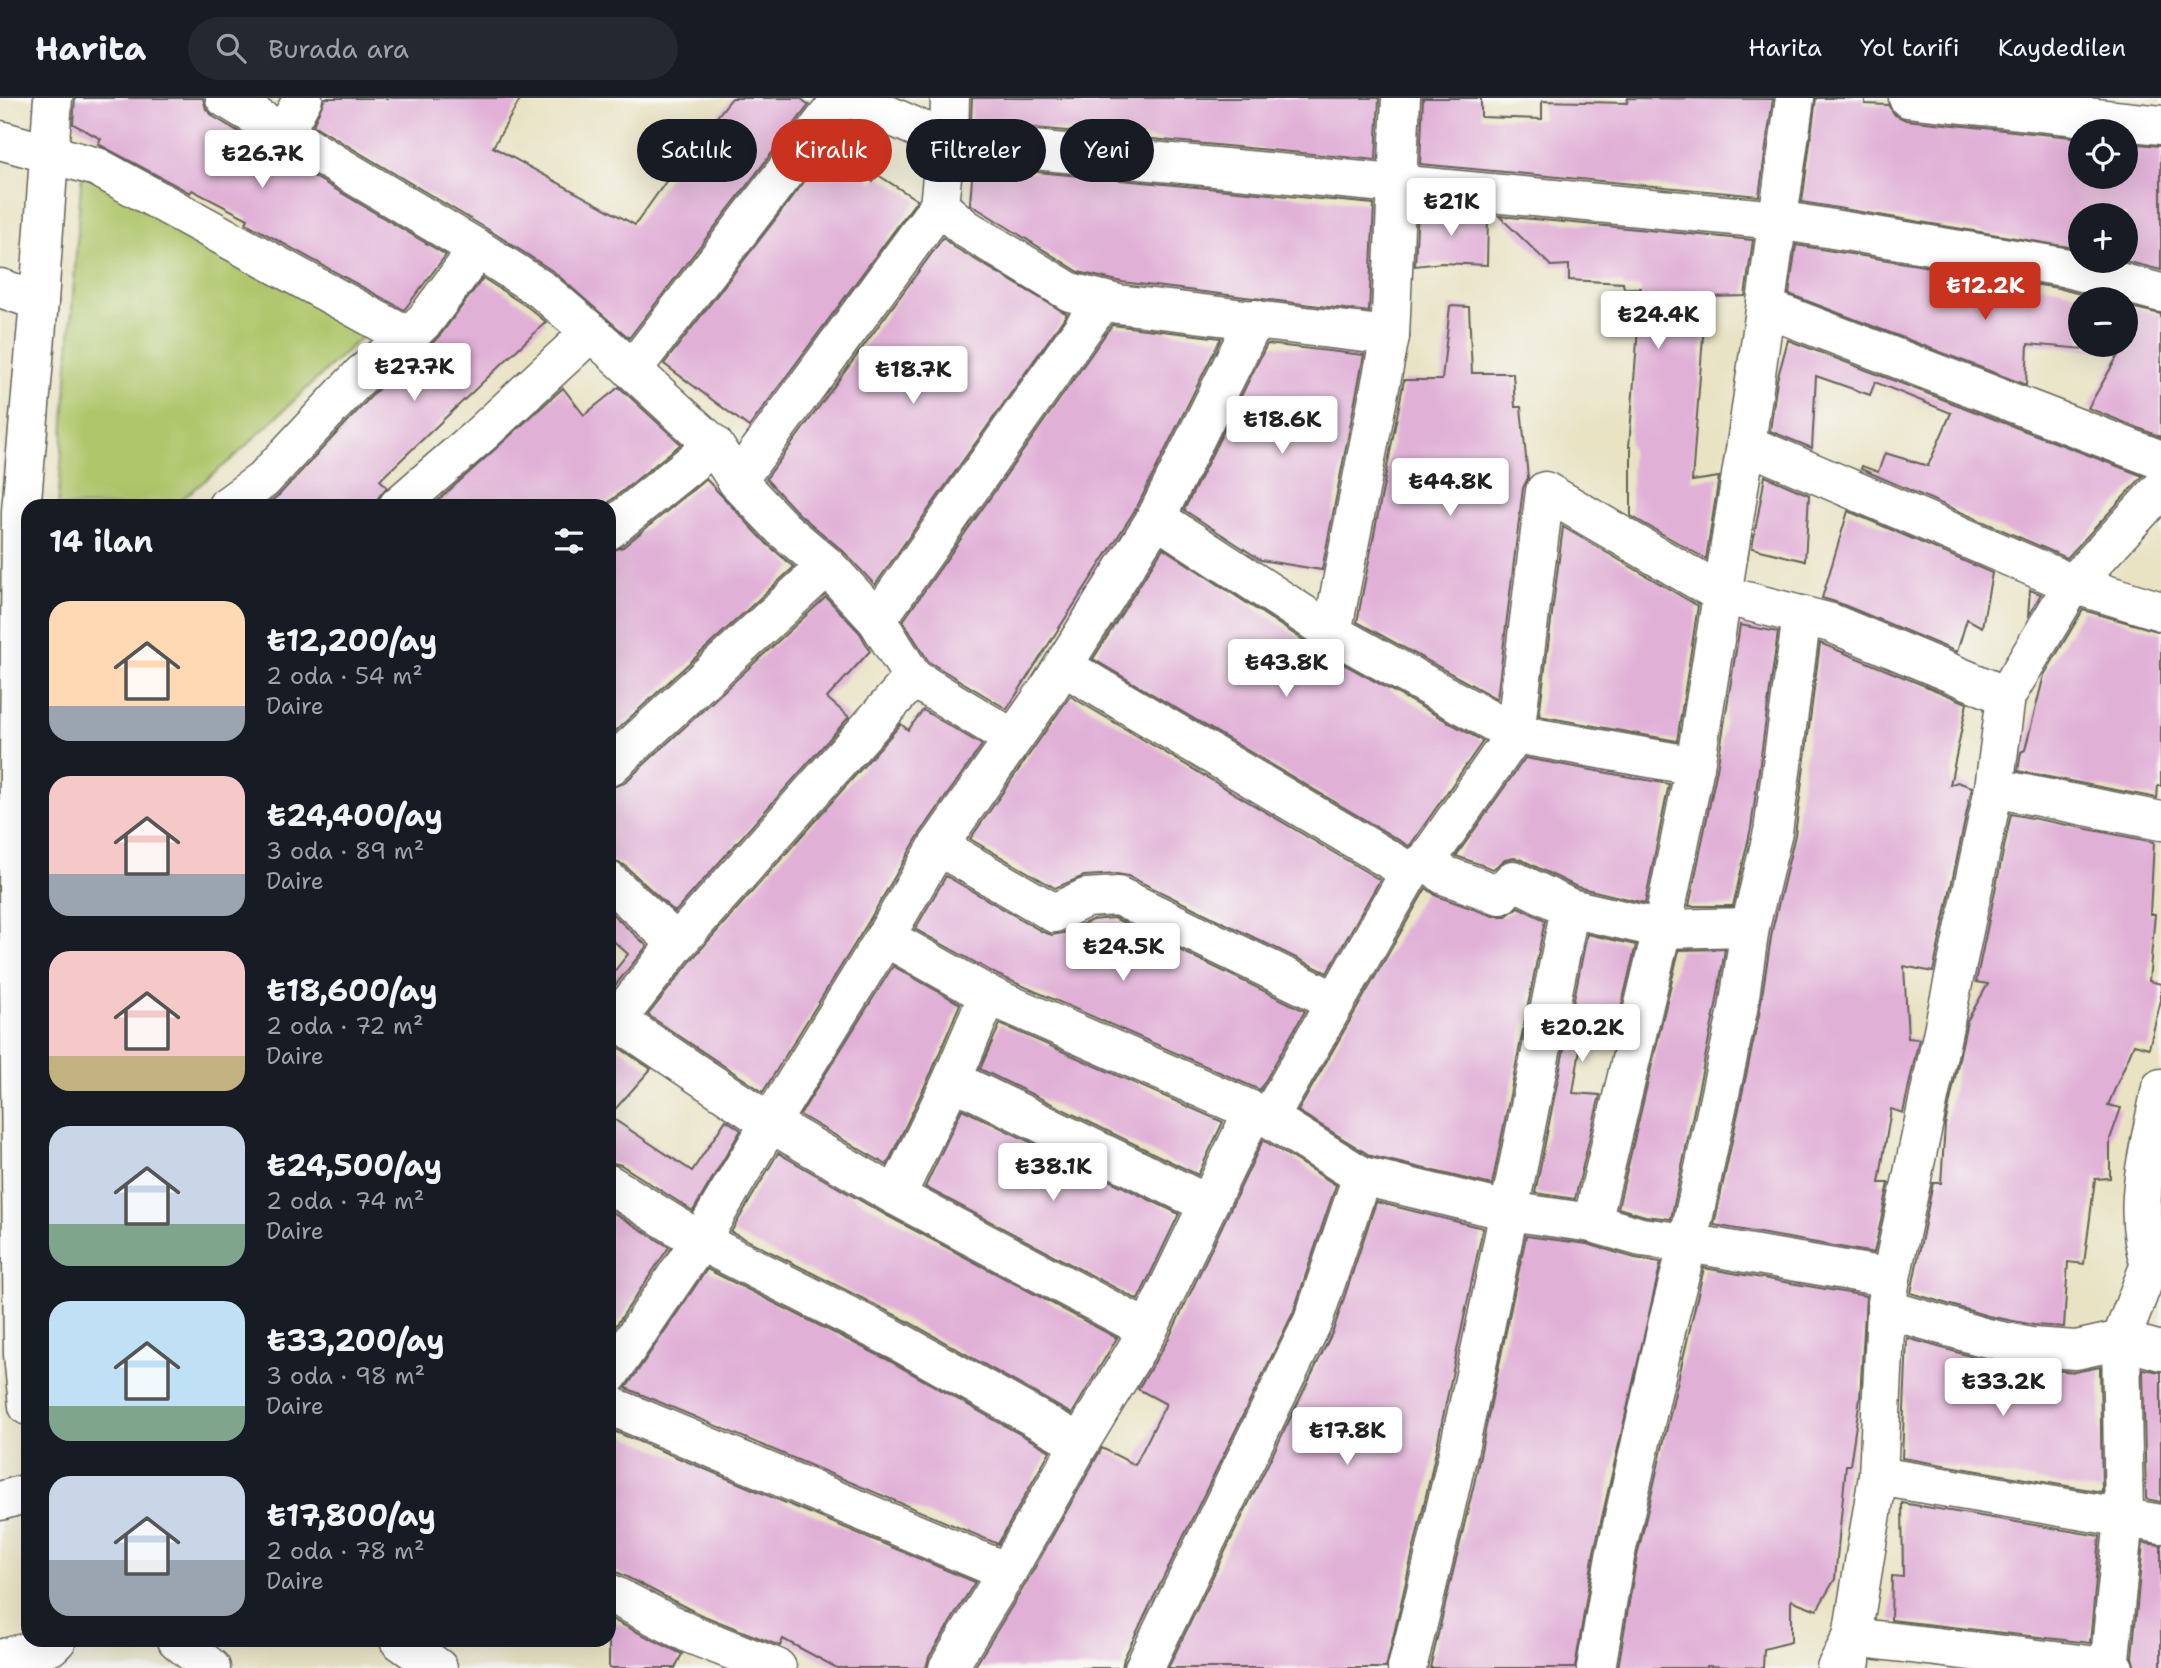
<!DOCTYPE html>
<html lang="tr">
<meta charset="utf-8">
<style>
body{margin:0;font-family:"Shantell Sans",sans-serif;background:#242831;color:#f1f3f6;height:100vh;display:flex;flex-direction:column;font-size:26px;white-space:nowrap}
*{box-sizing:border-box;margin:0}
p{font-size:23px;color:#9ea1a6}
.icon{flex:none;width:38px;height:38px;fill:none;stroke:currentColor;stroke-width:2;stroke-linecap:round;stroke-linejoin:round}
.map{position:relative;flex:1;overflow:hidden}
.side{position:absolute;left:21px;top:401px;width:595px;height:1148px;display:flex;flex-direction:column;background:#171b24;border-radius:21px;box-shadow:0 7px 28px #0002}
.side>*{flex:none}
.hud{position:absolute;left:637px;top:21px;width:665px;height:63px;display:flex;gap:14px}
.controls{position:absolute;left:2068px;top:21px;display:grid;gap:14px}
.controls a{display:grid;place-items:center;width:70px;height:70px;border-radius:50%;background:#171b24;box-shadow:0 7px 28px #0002;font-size:35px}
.price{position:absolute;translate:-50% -60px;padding:0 16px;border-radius:7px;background:#fff;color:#222;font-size:23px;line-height:46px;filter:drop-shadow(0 2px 4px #0008)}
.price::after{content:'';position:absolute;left:50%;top:42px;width:21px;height:16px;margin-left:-10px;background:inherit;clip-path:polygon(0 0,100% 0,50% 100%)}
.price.selected{background:#c8321e;color:#fff}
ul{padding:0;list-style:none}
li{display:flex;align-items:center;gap:21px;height:175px;padding:0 28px}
li span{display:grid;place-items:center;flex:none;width:196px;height:140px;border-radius:21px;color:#555}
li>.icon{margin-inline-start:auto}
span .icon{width:84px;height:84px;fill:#fffc;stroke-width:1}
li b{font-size:30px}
h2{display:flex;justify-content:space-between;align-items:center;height:84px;padding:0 28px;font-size:30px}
.chip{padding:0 24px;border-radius:32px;background:#171b24;box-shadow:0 7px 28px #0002;font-size:24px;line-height:63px}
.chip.selected{background:#c8321e;color:#fff}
header{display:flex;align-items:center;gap:42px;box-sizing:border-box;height:98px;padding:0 35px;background:#171b24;border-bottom:2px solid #363941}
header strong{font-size:33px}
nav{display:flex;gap:38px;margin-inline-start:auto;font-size:24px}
.search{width:490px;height:63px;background:#242831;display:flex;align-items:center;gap:18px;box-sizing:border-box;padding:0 24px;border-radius:38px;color:#9ea1a6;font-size:26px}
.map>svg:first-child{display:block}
</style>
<header>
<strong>Harita</strong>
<div class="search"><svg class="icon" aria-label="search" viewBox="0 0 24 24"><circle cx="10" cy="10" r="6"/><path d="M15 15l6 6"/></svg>Burada ara</div>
<nav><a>Harita</a><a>Yol tarifi</a><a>Kaydedilen</a></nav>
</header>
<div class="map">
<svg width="2161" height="1570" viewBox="0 0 2161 1570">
<rect width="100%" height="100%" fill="#f6f6f2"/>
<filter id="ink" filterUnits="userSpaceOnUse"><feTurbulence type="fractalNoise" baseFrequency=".0143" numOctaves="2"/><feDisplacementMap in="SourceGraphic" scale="14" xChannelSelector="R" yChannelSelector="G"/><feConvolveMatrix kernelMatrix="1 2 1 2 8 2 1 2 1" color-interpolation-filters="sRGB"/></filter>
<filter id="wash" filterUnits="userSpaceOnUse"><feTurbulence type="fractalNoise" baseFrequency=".00686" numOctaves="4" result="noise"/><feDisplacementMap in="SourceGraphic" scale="28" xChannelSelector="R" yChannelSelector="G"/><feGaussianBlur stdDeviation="1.57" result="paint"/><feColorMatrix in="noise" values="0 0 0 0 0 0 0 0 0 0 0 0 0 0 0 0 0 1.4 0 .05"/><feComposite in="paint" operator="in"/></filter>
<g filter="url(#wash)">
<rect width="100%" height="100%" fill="#e9e3c4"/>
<polygon fill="#afc66b" stroke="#667144" stroke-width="2" points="82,71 372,229 232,361 173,408 58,408"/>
<g id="blocks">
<g fill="#e1b0d7">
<polygon points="75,0 203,0 206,11 214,19 446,157 404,212 246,125 248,121 192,92 190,95 98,46 101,41 73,26"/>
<polygon points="325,0 521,0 493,49 635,127 672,75 732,0 800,0 809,7 629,240 554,174 489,132 313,27"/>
<polygon points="972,0 1379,0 1376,62 971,24"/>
<polygon points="1423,0 1481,0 1481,19 1542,21 1542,3 1627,5 1628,0 1773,1 1759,98 1420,66"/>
<polygon points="1816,0 1865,0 1865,6 1888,7 1895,17 1906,22 2081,40 2081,79 2126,79 2126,45 2161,48 2161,172 2125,163 2126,117 2081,117 2081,151 1802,104"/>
<polygon points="831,49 873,84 878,77 917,102 749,329 664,266"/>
<polygon points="973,68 1374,106 1369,214 1122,184 1079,174 970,106"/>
<polygon points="1418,110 1488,117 1487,167 1442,165 1415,168"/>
<polygon points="1499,118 1753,142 1745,198 1706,199 1692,383 1719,379 1706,461 1631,418 1631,349 1629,349 1641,190 1624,190 1623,185 1569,182 1569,167 1551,168"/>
<polygon points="943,140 954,149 1067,216 875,487 843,453 798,415 766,381"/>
<polygon points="1796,147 2058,190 2099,201 2081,201 2081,247 2126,247 2126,208 2161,216 2161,339 2088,310 2120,254 2028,246 2026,287 1789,196"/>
<polygon points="483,180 529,210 546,224 380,382 387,389 378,400 377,408 265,408 279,397 377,292 422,256 441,236"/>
<polygon points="1450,208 1469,209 1472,275 1513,275 1515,309 1521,309 1528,380 1523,390 1497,601 1357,524 1404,282 1442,282"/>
<polygon points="1112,227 1221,240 1137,409 1007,611 929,564 903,523"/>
<polygon points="1788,242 2143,378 2067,460 1861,371 1862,368 1878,374 1885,355 1928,368 1951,315 1875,284 1870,297 1816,278 1812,350 1770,333 1777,282"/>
<polygon points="1267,246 1364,257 1322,472 1261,462 1184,412"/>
<polygon points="619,289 681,346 604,408 432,408 563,290 584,317"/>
<polygon points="1765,378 1809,397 1805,463 1752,450"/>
<polygon points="706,381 767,446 794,469 609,639 609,453 623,449"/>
<polygon points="1848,413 1992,475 1982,529 1967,521 1957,554 1839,505 1822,500"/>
<polygon points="1563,429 1698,508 1677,643 1539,618"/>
<polygon points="1163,450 1320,553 1483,643 1411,746 1409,748 1093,561"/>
<polygon points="2030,492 2041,496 2028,519"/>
<polygon points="826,499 860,535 870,553 827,600 849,619 675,814 624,767 609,762 609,690 624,685"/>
<polygon points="2083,512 2161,534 2161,688 2158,688 2157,700 2018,673 2021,654 2025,652 2044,577"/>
<polygon points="1740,527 1778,534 1751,730 1733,808 1689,808 1717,671"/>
<polygon points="1820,545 1967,605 1950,687 1957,684 1972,689 1933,874 1904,868 1908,940 1919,941 1903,1015 1891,1011 1879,1085 1889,1085 1874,1155 1714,1127 1759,917 1772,833 1795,737"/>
<polygon points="1070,598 1380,782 1327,875 1128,778 1117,776 1084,778 1055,790 970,741"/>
<polygon points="923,612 982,647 919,737 866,828 763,994 648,917 694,859 901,626 908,632"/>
<polygon points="1525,660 1669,686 1645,805 1577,789 1522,762 1514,760 1505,762 1493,771 1456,758"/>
<polygon points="2011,716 2154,744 2150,816 2155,816 2149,883 2161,886 2161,902 2149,950 2134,946 2108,1007 2121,1010 2110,1041 2110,1080 2095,1081 2084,1166 2068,1164 2064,1229 2034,1227 1988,1218 1911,1195 1933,1085 1941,1085 1945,1027 1967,923 1988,886 1976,884"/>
<polygon points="946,778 1043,834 1052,837 1063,835 1092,822 1114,820 1305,913 1260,992 998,877 915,831"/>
<polygon points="1426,790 1437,798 1493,818 1506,818 1518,809 1545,822 1492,1087 1371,1058 1298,1013"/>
<polygon points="609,813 647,848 609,895 609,880 628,856 609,839"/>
<polygon points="1587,836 1636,847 1616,931 1584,925 1573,995 1600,997 1575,1101 1535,1095"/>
<polygon points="1725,851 1716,908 1671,1121 1645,1118 1618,1110 1679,852"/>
<polygon points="893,868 960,906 932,973 887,1067 800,1017"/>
<polygon points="1000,926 1223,1024 1198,1077 980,971"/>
<polygon points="609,943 651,971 609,1018"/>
<polygon points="962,1011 1179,1116 1138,1202 925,1089"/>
<polygon points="609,1018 692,1073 726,1022 741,1032 693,1113 621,1067 609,1064"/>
<polygon points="1263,1042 1336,1087 1293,1215 1124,1560 1122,1570 974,1570 1026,1485 1102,1350 1135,1367 1166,1306 1138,1291 1168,1242"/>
<polygon points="778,1055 886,1117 1117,1240 1072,1316 907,1223 731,1134"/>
<polygon points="1376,1104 1483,1130 1431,1376 1386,1570 1168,1570 1333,1233"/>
<polygon points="609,1112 669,1149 609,1238"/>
<polygon points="1526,1138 1587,1146 1635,1160 1661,1164 1594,1454 1575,1570 1430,1570 1474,1386"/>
<polygon points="1704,1170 1866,1198 1860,1300 1850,1367 1846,1367 1835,1481 1817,1512 1791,1502 1791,1544 1764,1551 1763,1570 1707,1568 1707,1570 1618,1570 1636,1463"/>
<polygon points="707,1171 886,1261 1050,1353 998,1446 626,1290"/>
<polygon points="1907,1240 1977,1260 2027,1270 2075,1274 2100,1269 2102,1394 1902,1360"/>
<polygon points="2143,1271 2161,1274 2161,1404 2146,1401"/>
<polygon points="609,1331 975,1484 929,1559 926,1570 837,1570 783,1541 780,1548 699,1516 619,1475 609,1473"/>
<polygon points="1902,1405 2100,1438 2090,1545 1891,1522 1892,1478 1903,1479"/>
<polygon points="2143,1445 2161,1447 2161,1570 2135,1570 2132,1559"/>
<polygon points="609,1520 682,1556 675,1570 609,1570"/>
</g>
</g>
</g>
<g filter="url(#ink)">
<use href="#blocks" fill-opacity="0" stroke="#646257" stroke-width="2"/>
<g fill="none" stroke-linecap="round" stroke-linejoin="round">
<defs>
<g id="minor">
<polyline points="225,0 478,151 542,192 591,234 714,347 737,383 783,431 827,468 877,522 913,580 677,845 616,923"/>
<polyline points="850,0 949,44 1778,122 2063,169 2161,195"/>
<polyline points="1908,0 2161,27"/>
<polyline points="284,35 303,0"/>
<polyline points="0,42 97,69 408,239"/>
<polyline points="939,108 965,130 1070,194 1118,206 1390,238"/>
<polyline points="0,190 39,203"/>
<polyline points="1766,210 2161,362"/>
<polyline points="632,272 842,0"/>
<polyline points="1746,346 2073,486 2161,513"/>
<polyline points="737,383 939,108 943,69 949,44 950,0"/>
<polyline points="227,408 263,382 362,276 408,239 426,221 478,151"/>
<polyline points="398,408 480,337 591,234"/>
<polyline points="1156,420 1332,535 1515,636 1695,668 1746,346 1795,0"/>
<polyline points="609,432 714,347"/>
<polyline points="877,522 1103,202"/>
<polyline points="1332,535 1390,238 1401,0"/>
<polyline points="1063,568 1410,774"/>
<polyline points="913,580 1012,640"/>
<polyline points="609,669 827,468"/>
<polyline points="1994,690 2161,723"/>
<polyline points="938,748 1054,815 1086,800 1118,798 1335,903"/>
<polyline points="1427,762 1444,777 1500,797 1513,782 1570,810 1662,831 1750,829"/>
<polyline points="609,783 677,845"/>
<polyline points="885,839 988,897 1269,1020 1362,1078 1508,1113 1592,1125 1641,1139 1688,1145 1891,1180"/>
<polyline points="609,917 770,1025 896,1098 1148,1232"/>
<polyline points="952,982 1208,1106"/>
<polyline points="1269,1020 1410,774 1427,762 1515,636 1545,393 1723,497 1831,525 2006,598"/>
<polyline points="609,1086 700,1143 896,1242 1080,1345"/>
<polyline points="896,1098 952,982 988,897"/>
<polyline points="1592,1125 1662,831 1695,668"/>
<path d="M2150 1167C2130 1108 2150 1049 2161 990"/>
<polyline points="1886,1211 1983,1239 2031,1249 2076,1252 2121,1242 2161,1253"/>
<polyline points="609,1277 700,1143 770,1025 885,839 938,748 1049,590 1156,420 1255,221"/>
<polyline points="609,1307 1007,1474"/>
<polyline points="28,1308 23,1256 18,789 21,413 39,203 53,0"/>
<polyline points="1878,1378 2161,1426"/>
<polyline points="0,1403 28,1395"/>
<polyline points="609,1495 690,1536 777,1570"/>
<polyline points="177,1542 211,1570"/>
<polyline points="399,1542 438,1570"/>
<polyline points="0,1561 51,1548 57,1542"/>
<polyline points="1851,1563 1852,1539 2114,1570"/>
<polyline points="948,1570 1007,1474 1080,1345 1148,1232 1253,1013"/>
<polyline points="1144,1570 1313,1223 1362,1078"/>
<path d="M1407 1570C1471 1319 1518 1064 1570 810"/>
<polyline points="1596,1570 1615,1459 1668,1224 1688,1145 1738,912 1750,829 1773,734 1802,517"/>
<polyline points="1836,1570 1852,1539 1878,1378 1886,1211 1891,1180 1994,690 2006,598 2073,486 2161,391"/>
<polyline points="2109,1570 2124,1420 2121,1242 2161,1137"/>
</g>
</defs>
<use href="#minor" stroke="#646257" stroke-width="41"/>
<use href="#minor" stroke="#fff" stroke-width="38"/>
</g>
</g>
</svg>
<div class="controls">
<a><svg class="icon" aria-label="locate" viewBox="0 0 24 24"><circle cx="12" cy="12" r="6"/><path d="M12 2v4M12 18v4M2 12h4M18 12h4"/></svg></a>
<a>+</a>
<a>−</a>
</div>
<b class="price" style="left:262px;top:92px">₺26.7K</b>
<b class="price" style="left:1451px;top:140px">₺21K</b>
<b class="price selected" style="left:1985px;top:224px">₺12.2K</b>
<b class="price" style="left:1658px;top:253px">₺24.4K</b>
<b class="price" style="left:414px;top:305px">₺27.7K</b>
<b class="price" style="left:913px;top:308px">₺18.7K</b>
<b class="price" style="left:1282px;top:358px">₺18.6K</b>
<b class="price" style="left:1450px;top:420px">₺44.8K</b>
<b class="price" style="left:1286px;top:601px">₺43.8K</b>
<b class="price" style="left:1123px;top:885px">₺24.5K</b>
<b class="price" style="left:1582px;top:966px">₺20.2K</b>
<b class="price" style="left:1053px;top:1105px">₺38.1K</b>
<b class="price" style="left:2003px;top:1320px">₺33.2K</b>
<b class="price" style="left:1347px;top:1369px">₺17.8K</b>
<div class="hud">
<a class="chip">Satılık</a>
<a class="chip selected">Kiralık</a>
<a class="chip">Filtreler</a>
<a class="chip">Yeni</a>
</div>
<section class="side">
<h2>14 ilan<svg class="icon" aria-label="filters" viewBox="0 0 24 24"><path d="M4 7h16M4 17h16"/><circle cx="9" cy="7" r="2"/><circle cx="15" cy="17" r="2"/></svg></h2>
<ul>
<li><span style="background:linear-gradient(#ffd9b3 75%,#9aa5b1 0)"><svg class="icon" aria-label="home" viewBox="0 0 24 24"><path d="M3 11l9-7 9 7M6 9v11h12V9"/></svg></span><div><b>₺12,200/ay</b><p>2 oda · 54 m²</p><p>Daire</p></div></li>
<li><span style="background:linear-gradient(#f6c9c9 70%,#9aa5b1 0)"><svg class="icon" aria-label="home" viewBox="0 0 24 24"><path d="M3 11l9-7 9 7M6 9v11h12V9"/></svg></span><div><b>₺24,400/ay</b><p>3 oda · 89 m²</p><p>Daire</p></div></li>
<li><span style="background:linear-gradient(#f6c9c9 75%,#c2b280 0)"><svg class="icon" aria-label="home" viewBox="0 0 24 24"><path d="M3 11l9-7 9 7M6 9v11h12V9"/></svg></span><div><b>₺18,600/ay</b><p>2 oda · 72 m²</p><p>Daire</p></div></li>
<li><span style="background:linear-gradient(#c9d6e8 70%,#7fa58c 0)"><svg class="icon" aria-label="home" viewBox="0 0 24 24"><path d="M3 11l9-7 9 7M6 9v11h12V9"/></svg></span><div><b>₺24,500/ay</b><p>2 oda · 74 m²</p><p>Daire</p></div></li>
<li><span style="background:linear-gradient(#bfe0f5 75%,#7fa58c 0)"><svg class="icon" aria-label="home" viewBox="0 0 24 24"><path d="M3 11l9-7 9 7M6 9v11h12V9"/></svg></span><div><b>₺33,200/ay</b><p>3 oda · 98 m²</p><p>Daire</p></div></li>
<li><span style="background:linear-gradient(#c9d6e8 60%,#9aa5b1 0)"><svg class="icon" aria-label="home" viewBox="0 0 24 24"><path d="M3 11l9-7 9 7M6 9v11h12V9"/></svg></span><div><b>₺17,800/ay</b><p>2 oda · 78 m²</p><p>Daire</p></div></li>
</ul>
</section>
</div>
